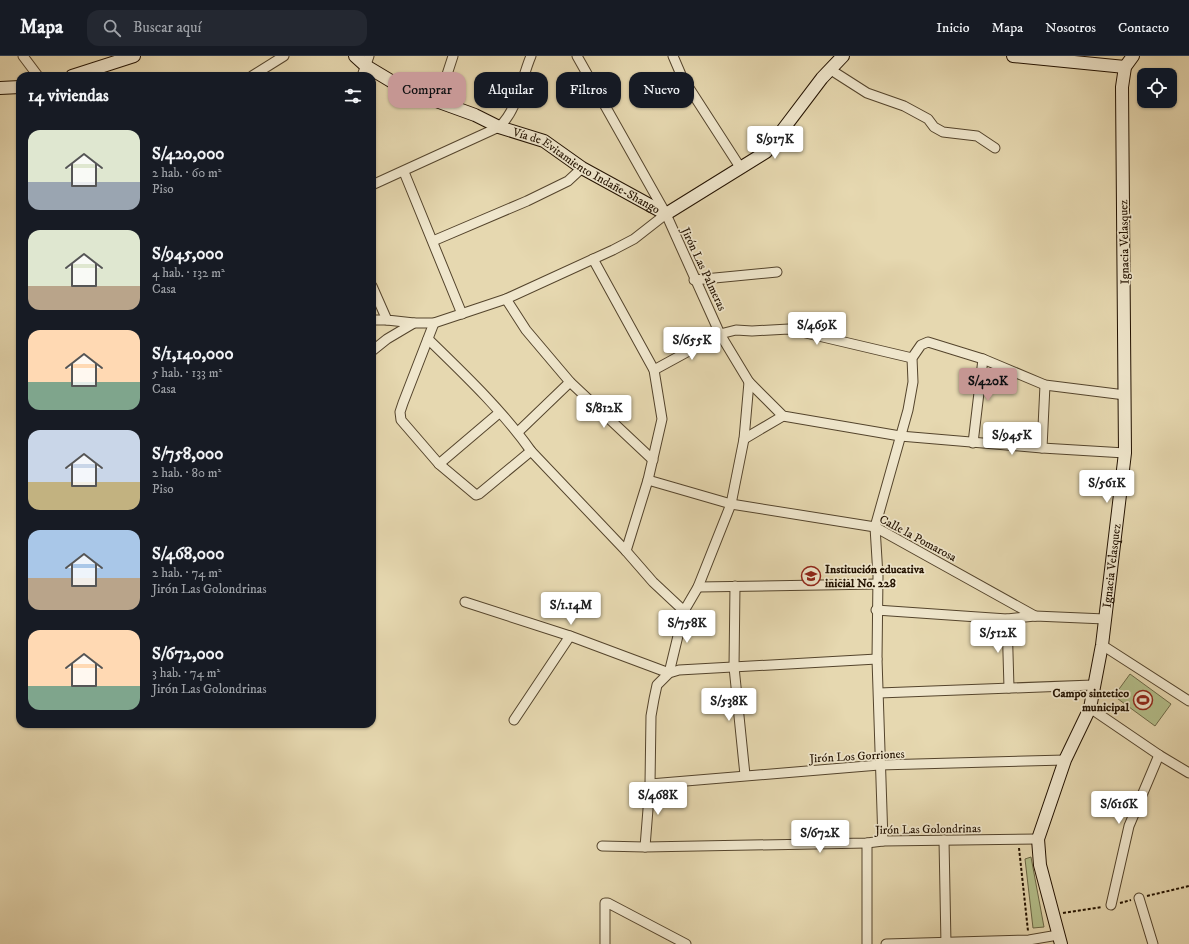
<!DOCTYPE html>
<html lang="es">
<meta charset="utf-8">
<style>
body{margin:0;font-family:"IM FELL DW Pica",serif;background:#242831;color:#f1f3f6;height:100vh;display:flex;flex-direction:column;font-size:15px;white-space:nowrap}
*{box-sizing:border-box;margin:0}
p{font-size:13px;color:#9ea1a6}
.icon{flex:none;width:22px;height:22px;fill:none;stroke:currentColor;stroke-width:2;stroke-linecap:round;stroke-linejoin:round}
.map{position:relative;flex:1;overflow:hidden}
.sheet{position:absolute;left:16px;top:16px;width:360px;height:656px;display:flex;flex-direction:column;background:#171b24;border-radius:12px;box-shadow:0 1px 3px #0004}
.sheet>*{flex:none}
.top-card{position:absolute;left:388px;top:16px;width:380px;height:36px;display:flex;gap:8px}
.fabs{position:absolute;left:1137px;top:12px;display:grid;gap:8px}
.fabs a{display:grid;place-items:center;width:40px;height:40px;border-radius:8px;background:#171b24;box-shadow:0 1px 3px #0004;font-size:20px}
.price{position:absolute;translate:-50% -34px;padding:0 9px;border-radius:4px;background:#fff;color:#222;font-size:13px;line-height:26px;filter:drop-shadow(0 1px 2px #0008)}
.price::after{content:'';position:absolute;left:50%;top:24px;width:12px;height:9px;margin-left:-6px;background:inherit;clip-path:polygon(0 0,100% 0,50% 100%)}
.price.active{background:#c59692;color:#111}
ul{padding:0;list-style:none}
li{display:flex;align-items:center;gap:12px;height:100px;padding:0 12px}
li span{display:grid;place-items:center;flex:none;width:112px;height:80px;border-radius:12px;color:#555}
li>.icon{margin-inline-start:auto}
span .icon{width:48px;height:48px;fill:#fffc;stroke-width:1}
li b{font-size:17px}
h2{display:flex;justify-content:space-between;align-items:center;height:48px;padding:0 12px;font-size:17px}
.chip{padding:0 14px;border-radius:12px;background:#171b24;box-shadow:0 1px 3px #0004;font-size:14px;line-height:36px}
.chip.active{background:#c59692;color:#111}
header{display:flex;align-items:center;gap:24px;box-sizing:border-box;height:56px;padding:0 20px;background:#171b24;border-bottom:1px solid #363941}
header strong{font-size:19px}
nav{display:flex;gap:22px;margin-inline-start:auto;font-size:14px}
.search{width:280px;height:36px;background:#242831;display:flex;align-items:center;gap:10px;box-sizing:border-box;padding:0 14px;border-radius:12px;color:#9ea1a6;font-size:15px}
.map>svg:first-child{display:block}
</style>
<header>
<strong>Mapa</strong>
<div class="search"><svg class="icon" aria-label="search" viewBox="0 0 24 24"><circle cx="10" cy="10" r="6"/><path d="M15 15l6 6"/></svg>Buscar aquí</div>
<nav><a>Inicio</a><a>Mapa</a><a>Nosotros</a><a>Contacto</a></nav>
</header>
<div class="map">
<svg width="1189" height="888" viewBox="0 0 1189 888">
<rect width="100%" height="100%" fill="#e6d8b0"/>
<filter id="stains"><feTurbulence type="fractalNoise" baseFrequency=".005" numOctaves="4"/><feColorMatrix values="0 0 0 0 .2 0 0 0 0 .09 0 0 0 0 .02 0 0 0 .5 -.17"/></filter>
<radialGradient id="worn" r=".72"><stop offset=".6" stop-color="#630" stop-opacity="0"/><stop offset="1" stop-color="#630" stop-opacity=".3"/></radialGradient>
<g fill="#b4bf8b" stroke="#6c6846">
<polygon points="1130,618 1171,648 1155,670 1114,640"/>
<polygon points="1031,801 1044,871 1033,872 1025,803"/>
</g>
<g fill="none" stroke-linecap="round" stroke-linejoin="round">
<defs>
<g id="street">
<polyline points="23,0 38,20"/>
<polyline points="577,0 666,158 720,278 749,326 783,360 900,380 1042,392 1125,397"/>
<polyline points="673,0 682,21 740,111"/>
<polyline points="831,14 867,37 904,50 928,63 934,71 943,76 977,80 995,92"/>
<polyline points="252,20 284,0"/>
<polyline points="362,20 369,0"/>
<polyline points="438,46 453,0"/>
<polyline points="404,116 462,258"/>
<path d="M372 129 499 71C518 54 521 23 531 0"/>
<polyline points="433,185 527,145 568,125 582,112"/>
<polyline points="593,203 654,314 662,363 648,424 626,495"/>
<polyline points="694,224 777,216"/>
<polyline points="372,230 387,264 414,267"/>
<polyline points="506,243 526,274 570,326 653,404"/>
<polyline points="372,264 387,264"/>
<polyline points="434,267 403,347 400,356 401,364 439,408 476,439 479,438 531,395"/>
<path d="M428 283C464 318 502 354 531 395L626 495 653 526 684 555"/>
<polyline points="372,295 387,283 414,267 434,267 506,243 613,194 634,183 666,158"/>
<polyline points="654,314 720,278 736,274 752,275 789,273 912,302"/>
<polyline points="518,376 570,326"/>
<polyline points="744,383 783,360"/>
<polyline points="973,387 983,303"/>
<polyline points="1042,392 1045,329"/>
<polyline points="439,408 499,357"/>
<polyline points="648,424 731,448 875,471 1035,560"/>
<polyline points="735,530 734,611 745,719"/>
<polyline points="698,531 878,528"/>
<polyline points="465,546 570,580 669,617 684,555 698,531 731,448 744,383 749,326"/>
<polyline points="876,554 1007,563 1035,560 1105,563"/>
<polyline points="1007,563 1009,632"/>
<polyline points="1102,589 1189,645"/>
<polyline points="879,637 1093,629"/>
<polyline points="1090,652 1159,699 1189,717"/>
<polyline points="514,664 570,580"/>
<polyline points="650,728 879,709 1065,704"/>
<polyline points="944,784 946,888"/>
<polyline points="883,785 877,603 878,520 875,471 908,354 913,326 912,302 921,289 928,286 983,303 1045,329 1125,339"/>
<polyline points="867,787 867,888"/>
<polyline points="602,790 645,791 867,787 883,785 1038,783"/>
<polyline points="645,791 650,728 651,660 654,643 657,629 669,617 679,614 877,603"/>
<polyline points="1139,842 1153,888"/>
<polyline points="1111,849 1129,770 1159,699"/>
<polyline points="605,888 605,847 608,847 686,888"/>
<polyline points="886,888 1029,884 1058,879"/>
</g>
<g id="secondary">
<path id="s1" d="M355 0 366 10 406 34 475 59 499 71 544 85 582 112 666 158 766 96 822 22 843 0"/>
<polyline points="1013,0 1125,11"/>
<polyline points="72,20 134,0"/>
<polyline points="0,32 20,31"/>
<path id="s2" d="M1061 888 1040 809 1038 783 1065 704 1090 652 1102 589 1125 397 1122 31 1125 11 1133 0"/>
</g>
</defs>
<use href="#street" stroke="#54442c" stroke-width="11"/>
<use href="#secondary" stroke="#231200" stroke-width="14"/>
<g stroke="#231200" stroke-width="2" stroke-dasharray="3 2" stroke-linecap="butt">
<polyline points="1019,792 1028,875"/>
<polyline points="1147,840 1189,830"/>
<polyline points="1120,847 1131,844"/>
<polyline points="1063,857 1102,851"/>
</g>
<use href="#street" stroke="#efe6cc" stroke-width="9"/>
<use href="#secondary" stroke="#efe6cc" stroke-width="12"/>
</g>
<defs>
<symbol id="school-ring" viewBox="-11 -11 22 22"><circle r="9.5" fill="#efe6cc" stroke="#8f2418" stroke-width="1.5"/><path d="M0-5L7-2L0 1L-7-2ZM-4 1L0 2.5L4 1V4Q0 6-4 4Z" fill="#8f2418"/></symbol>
<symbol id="stadium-ring" viewBox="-11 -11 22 22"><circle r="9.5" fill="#efe6cc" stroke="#8f2418" stroke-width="1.5"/><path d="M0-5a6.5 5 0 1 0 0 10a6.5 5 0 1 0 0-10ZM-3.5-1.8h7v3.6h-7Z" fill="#8f2418"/></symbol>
</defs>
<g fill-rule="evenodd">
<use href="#school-ring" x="800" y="509" width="22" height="22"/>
<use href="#stadium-ring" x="1132" y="633" width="22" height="22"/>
</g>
<g text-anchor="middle" stroke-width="3.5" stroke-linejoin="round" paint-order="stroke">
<g font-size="12" fill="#231200" stroke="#efe6cc">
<text dy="4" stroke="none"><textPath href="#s1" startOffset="260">Vía de Evitamiento Indañe-Shango</textPath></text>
<text transform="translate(1124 186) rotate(-91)" y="4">Ignacia Velasquez</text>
<text transform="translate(704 213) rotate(65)" y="4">Jirón Las Palmeras</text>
<text transform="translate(918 482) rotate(28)" y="4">Calle la Pomarosa</text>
<text dy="4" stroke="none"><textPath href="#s2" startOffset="393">Ignacia Velasquez</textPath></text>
<text transform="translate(857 700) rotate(-3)" y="4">Jirón Los Gorriones</text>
<text transform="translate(928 773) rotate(-1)" y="4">Jirón Las Golondrinas</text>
</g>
<g font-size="12" font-weight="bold" fill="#231200" stroke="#efe6cc" text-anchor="start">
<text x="825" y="517">Institución educativa<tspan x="825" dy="14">inicial No. 228</tspan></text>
<text x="1129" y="641" text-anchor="end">Campo sintetico<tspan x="1129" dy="14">municipal</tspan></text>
</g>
</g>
<rect width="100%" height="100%" filter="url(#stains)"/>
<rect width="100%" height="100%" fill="url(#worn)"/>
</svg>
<div class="fabs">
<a><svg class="icon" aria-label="locate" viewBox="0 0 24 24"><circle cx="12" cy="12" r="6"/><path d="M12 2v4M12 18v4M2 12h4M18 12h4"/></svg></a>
</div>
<b class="price" style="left:775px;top:104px">S/917K</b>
<b class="price" style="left:817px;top:290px">S/469K</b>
<b class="price" style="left:692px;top:305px">S/655K</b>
<b class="price active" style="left:988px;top:346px">S/420K</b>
<b class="price" style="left:604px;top:373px">S/812K</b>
<b class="price" style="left:1012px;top:400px">S/945K</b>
<b class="price" style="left:1107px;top:448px">S/561K</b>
<b class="price" style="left:571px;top:570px">S/1.14M</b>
<b class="price" style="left:687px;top:588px">S/758K</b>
<b class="price" style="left:998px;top:598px">S/512K</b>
<b class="price" style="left:729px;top:666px">S/538K</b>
<b class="price" style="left:658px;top:760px">S/468K</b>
<b class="price" style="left:1119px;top:769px">S/616K</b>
<b class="price" style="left:820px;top:798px">S/672K</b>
<div class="top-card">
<a class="chip active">Comprar</a>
<a class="chip">Alquilar</a>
<a class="chip">Filtros</a>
<a class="chip">Nuevo</a>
</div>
<section class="sheet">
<h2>14 viviendas<svg class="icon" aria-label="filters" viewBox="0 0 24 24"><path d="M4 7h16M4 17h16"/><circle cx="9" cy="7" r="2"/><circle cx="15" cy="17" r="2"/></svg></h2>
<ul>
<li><span style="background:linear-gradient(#dfe7d0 65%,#9aa5b1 0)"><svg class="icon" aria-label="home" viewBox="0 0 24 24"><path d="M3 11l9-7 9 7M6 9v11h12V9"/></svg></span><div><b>S/420,000</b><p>2 hab. · 60 m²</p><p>Piso</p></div></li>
<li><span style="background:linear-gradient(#dfe7d0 70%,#b9a48a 0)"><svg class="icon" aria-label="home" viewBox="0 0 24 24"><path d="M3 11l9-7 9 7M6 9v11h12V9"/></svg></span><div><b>S/945,000</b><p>4 hab. · 132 m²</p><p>Casa</p></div></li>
<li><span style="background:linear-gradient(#ffd9b3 65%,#7fa58c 0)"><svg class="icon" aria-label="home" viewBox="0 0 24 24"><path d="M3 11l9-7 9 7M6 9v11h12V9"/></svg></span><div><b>S/1,140,000</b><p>5 hab. · 133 m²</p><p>Casa</p></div></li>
<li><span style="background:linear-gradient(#c9d6e8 65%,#c2b280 0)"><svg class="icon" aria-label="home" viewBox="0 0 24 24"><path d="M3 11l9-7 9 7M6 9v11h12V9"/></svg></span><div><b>S/758,000</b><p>2 hab. · 80 m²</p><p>Piso</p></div></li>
<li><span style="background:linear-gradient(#a9c7e8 60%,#b9a48a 0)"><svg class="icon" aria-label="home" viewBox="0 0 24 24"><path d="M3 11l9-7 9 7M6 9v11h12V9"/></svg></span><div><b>S/468,000</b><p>2 hab. · 74 m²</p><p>Jirón Las Golondrinas</p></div></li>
<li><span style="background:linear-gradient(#ffd9b3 70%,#7fa58c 0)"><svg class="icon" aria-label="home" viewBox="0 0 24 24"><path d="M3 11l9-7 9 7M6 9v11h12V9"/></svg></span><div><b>S/672,000</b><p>3 hab. · 74 m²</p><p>Jirón Las Golondrinas</p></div></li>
</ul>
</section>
</div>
